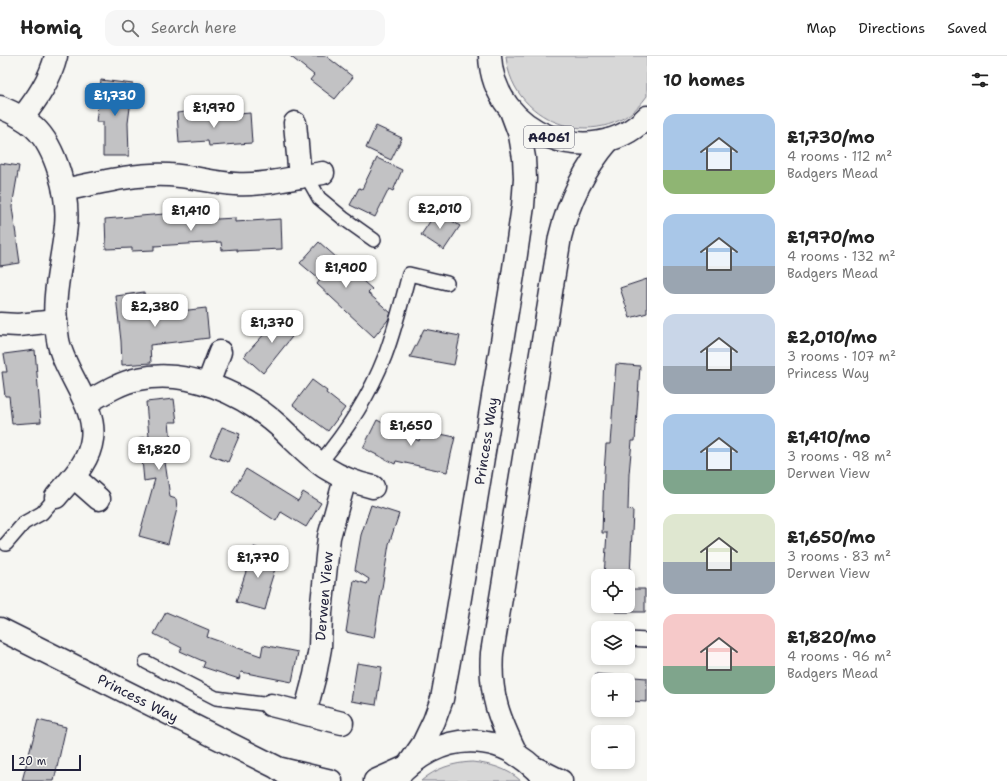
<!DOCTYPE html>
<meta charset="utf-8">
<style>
body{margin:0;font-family:"Shantell Sans",sans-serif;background:#f6f6f6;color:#222;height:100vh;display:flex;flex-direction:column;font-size:15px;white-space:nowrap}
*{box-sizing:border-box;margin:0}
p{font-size:13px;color:#767676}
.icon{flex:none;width:22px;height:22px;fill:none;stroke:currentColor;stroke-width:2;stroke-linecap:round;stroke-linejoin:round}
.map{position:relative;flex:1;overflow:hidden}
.drawer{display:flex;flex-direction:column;background:#fff;width:360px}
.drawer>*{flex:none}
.buttons{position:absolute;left:591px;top:513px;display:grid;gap:8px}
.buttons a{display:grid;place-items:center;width:44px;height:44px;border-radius:8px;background:#fff;box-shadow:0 2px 6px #0003;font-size:20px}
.scale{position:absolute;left:12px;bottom:10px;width:69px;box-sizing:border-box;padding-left:4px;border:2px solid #22223b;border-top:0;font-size:11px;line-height:14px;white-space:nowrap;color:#22223b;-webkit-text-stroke:3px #f6f6f2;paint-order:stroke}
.price{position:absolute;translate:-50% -34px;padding:0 9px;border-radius:8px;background:#fff;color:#222;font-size:13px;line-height:26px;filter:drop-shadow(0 1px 2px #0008)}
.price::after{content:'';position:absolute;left:50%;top:24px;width:12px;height:9px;margin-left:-6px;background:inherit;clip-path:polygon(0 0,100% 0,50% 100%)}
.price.on{background:#1f6fb2;color:#fff}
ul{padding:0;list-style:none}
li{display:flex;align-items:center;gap:12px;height:100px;padding:0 16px}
li span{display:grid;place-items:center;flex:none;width:112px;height:80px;border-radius:12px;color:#555}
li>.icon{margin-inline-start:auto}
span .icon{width:48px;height:48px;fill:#fffc;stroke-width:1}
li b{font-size:17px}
h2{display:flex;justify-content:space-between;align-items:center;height:48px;padding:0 16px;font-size:17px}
header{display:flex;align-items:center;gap:24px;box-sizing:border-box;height:56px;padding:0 20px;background:#fff;border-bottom:1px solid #e0e0e0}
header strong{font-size:19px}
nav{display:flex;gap:22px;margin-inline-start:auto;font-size:14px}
.search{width:280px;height:36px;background:#f6f6f6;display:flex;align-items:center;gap:10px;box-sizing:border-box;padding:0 14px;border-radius:12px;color:#767676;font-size:15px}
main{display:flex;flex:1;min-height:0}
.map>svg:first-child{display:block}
</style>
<header>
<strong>Homiq</strong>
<div class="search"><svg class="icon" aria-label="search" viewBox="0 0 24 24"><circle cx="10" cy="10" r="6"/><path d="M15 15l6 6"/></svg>Search here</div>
<nav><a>Map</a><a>Directions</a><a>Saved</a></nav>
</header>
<main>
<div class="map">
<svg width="647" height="725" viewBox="0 0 647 725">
<rect width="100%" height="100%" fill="#f6f6f2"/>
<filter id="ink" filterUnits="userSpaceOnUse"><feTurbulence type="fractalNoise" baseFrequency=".025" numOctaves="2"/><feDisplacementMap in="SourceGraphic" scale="8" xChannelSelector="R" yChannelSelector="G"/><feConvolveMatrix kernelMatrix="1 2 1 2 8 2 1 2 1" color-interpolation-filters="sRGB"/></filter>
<g filter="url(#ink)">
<g fill="#d7d7d7" stroke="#7c7c89">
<path d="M506 0H647V40C606 99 512 71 506 0Z"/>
<path d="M472 706C490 708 507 712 521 725H421C436 712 453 707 472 706Z"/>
</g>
<g fill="#c2c2c4" stroke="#22223b">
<polygon points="290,0 326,0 353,21 335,43 310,24 314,19"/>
<polygon points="101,24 133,28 128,67 129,100 103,100 103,66 96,66"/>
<polygon points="205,54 206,61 250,57 252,87 209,90 208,85 179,87 177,57"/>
<polygon points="376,70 402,82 391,104 366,92"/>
<polygon points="377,102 402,114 393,135 389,133 375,161 350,149 359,132 362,133"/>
<polygon points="0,107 19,110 12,151 20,207 0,210"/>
<polygon points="200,155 200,164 235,162 235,166 281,163 282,193 237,195 237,193 222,194 221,186 154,190 154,194 132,195 132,192 106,193 105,163"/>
<polygon points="437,155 460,170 444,194 421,179"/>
<polygon points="319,186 372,233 368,237 391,257 388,264 374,281 317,228 320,224 300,207"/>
<polygon points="647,223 647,257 630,262 620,232"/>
<polygon points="144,236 146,259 206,252 209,282 150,289 151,307 122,309 121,285 116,240"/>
<polygon points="282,259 299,272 263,317 244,300"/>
<polygon points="424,273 460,280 454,309 410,301"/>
<polygon points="35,294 41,366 12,368 9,340 5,340 2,316 7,316 4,298"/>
<polygon points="616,308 640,310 635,385 632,385 629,418 628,454 633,455 630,520 604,520 607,477 602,477 604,417 606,388 610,388"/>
<polygon points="312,324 327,335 326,337 345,352 328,375 293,349"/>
<polygon points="174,343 177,366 169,366 173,405 165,406 170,441 176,443 177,453 168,488 139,480 155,423 144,425 140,382 149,381 146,346"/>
<polygon points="377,364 419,385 421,374 455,381 447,416 396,405 395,408 363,392"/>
<polygon points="222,371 240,378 228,406 210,399"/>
<polygon points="246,413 298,445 303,436 321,447 306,471 281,456 276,465 232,436"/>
<polygon points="371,449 399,458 389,488 374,582 346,576 354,524 367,528 369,523 355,514 361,479"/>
<polygon points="254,491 279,500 269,532 271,532 265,554 236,546"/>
<polygon points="628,533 645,533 645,556 615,556 615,550 628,550"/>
<polygon points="166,556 209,574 207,581 261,600 263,589 298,596 292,626 241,616 239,623 203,611 205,606 180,595 182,592 154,578"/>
<polygon points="357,607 382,611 376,649 351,645"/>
<polygon points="596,618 647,622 647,646 629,645 628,649 628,624 598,624 598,647 594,647"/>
<polygon points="38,664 66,671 54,725 22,725"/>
</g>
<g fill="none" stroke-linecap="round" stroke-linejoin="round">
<defs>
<g id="service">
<polyline points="306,119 319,142 343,162 374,184"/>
<path d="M319 408C346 376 370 339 385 300 395 273 402 245 409 218L447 227"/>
<polyline points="6,488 24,467 42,457 56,441"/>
<polyline points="628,583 647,584"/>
<polyline points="146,606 216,642 271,649"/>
</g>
<g id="minor">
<path d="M0 51C12 56 24 62 34 71 56 91 69 140 66 169 62 211 50 240 58 284 64 317 97 350 92 383 89 407 71 423 56 441"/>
<path d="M22 62C37 43 50 24 56 0"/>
<polyline points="295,67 300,121"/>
<path d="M64 134C98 127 134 117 169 119 191 120 213 127 235 128 264 130 295 121 323 117"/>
<polyline points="0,268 18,269 56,265"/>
<polyline points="208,328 220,296"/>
<path d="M86 347C102 338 119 327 138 323 188 312 244 338 280 371 314 403 326 420 373 431"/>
<polyline points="74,421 99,443"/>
<polyline points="271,649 342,667"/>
<polyline points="305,657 315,619 320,592 321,557 329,481 345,423"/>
<polyline points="535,712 561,725"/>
</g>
<g id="tertiary">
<polyline points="0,573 276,711 296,725"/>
<path d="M517 699C499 663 489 638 492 597L560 181C569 144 584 113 609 84"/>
<polyline points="409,708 423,688 434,665 442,643 455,572 513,219 523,150 525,123 524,102 520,79 511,55"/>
<polyline points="281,713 331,725"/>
<polyline points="375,725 404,712"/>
<path d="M394 725C438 673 502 671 546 725"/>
</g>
<path id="primary" d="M490 0C493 78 592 117 647 61"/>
</defs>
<use href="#service" stroke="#22223b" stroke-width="16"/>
<use href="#minor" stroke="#22223b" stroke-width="25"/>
<use href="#tertiary" stroke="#22223b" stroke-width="25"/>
<use href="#primary" stroke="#22223b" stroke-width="25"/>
<use href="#service" stroke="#f6f6f2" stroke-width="13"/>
<use href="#minor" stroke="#f6f6f2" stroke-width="22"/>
<use href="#tertiary" stroke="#f6f6f2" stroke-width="22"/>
<use href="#primary" stroke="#f6f6f2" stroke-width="22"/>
</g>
</g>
<g text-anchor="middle" stroke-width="3" stroke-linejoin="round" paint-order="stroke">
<rect fill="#f6f6f2" stroke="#626272" stroke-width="1" x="524" y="70" width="50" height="22" rx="3"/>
<g font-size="13" font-weight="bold" fill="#22223b">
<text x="549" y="86">A4061</text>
</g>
<g font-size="14" fill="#22223b" stroke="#f6f6f2">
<text transform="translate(486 385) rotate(-81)" y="5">Princess Way</text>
<text transform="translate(324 540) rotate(-85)" y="5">Derwen View</text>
<text transform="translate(138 642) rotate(27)" y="5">Princess Way</text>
</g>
</g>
</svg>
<div class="buttons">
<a><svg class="icon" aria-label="locate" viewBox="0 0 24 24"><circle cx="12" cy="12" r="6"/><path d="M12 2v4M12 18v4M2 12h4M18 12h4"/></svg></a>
<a><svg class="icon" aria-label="layers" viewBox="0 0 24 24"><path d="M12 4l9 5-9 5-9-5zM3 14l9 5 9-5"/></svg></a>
<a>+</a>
<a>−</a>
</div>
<div class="scale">20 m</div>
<b class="price on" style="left:115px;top:61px">£1,730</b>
<b class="price" style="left:214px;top:73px">£1,970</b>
<b class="price" style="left:440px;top:174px">£2,010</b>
<b class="price" style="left:191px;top:176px">£1,410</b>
<b class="price" style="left:346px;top:233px">£1,900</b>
<b class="price" style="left:155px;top:272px">£2,380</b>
<b class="price" style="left:272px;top:288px">£1,370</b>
<b class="price" style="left:411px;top:391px">£1,650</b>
<b class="price" style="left:159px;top:415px">£1,820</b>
<b class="price" style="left:258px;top:523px">£1,770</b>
</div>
<section class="drawer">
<h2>10 homes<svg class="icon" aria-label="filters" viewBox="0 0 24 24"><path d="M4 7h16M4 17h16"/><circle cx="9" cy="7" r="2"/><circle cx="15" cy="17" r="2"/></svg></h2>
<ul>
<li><span style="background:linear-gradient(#a9c7e8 70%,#8fb573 0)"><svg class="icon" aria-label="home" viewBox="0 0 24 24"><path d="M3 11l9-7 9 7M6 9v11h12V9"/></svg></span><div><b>£1,730/mo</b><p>4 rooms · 112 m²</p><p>Badgers Mead</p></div></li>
<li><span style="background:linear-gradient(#a9c7e8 65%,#9aa5b1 0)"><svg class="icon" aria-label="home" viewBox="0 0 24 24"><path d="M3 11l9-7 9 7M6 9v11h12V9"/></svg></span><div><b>£1,970/mo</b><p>4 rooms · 132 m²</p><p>Badgers Mead</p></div></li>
<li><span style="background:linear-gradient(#c9d6e8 65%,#9aa5b1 0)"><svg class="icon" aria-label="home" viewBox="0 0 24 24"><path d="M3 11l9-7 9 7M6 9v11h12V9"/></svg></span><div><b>£2,010/mo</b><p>3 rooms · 107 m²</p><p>Princess Way</p></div></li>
<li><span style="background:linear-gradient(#a9c7e8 70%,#7fa58c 0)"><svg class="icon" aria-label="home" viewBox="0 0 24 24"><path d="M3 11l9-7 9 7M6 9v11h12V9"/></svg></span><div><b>£1,410/mo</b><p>3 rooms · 98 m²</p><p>Derwen View</p></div></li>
<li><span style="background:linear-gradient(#dfe7d0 60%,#9aa5b1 0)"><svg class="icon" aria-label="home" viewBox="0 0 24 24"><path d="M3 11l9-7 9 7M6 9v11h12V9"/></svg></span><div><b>£1,650/mo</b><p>3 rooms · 83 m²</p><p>Derwen View</p></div></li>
<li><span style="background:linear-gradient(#f6c9c9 65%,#7fa58c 0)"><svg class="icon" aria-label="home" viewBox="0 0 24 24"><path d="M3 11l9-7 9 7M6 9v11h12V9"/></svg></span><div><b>£1,820/mo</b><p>4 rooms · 96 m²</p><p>Badgers Mead</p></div></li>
</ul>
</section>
</main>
